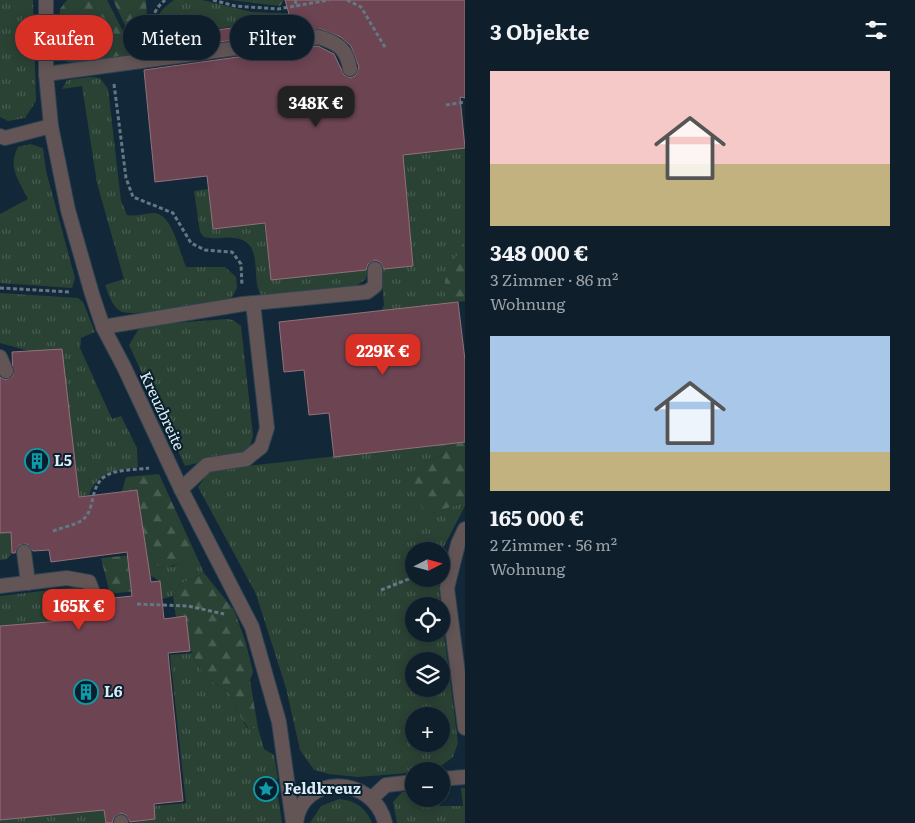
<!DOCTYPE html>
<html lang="de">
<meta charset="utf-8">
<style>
body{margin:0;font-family:Literata,serif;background:#172732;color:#f1f3f6;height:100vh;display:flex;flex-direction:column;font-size:19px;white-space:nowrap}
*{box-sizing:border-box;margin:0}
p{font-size:16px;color:#9ba2a8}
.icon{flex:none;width:28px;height:28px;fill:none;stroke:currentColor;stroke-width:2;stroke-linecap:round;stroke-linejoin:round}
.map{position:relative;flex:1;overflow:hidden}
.sheet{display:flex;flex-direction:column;background:#0e1e2a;width:450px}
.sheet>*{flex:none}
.guide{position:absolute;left:15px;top:15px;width:375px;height:45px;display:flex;gap:10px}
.needle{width:32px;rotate:84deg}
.tools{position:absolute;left:405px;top:542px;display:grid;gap:10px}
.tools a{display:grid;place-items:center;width:45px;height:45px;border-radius:50%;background:#0e1e2a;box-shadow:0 2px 12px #0003,0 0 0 1px #2e3c47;font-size:25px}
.price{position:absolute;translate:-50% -42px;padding:0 11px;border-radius:10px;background:#d93025;color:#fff;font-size:16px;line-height:32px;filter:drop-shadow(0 1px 2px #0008)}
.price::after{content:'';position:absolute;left:50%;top:30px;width:15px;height:11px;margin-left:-8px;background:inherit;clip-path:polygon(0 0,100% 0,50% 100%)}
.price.selected{background:#222;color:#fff}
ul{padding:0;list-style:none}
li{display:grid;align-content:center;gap:10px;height:265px;padding:0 25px}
li span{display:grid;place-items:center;height:155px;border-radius:0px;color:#555}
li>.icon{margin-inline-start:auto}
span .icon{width:90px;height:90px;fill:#fffc;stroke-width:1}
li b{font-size:21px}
h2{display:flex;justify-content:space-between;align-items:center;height:60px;padding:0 25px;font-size:21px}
.pill{padding:0 18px;border-radius:22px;background:#0e1e2a;box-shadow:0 2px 12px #0003,0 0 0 1px #2e3c47;font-size:18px;line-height:45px}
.pill.selected{background:#d93025;color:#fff}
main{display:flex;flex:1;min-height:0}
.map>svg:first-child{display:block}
</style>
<main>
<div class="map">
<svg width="465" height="823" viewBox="0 0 465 823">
<defs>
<pattern id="grass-tufts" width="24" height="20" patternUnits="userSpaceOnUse" patternTransform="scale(1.25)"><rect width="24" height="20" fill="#2a4233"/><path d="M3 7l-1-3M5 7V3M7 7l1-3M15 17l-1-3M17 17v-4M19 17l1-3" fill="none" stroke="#485d51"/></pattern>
<pattern id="forest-firs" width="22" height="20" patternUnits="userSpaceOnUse" patternTransform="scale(1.25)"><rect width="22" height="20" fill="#2a4233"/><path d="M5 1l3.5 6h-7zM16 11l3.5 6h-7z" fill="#485d51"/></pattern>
</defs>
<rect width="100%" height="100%" fill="#122838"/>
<g fill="url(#grass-tufts)" fill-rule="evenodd">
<polygon points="0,0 33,0 36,101 25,118 8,121 0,117"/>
<path d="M174 0H202L252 12 356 16 154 34C151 19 163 8 174 0Z"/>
<path d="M90 77 100 78 108 89 121 201 127 215C137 217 144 213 154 213 172 213 180 253 186 267H225L236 277 237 288 231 299 224 302C206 304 132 318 120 311 111 305 109 294 105 285L124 279 97 183 82 86 62 89 67 80Z"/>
<path d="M30 144 43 148 46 171 75 278 72 288 0 283V214L28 199C19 181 7 167 18 147Z"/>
<polygon points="465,148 465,239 445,281 445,293 458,302 381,311 384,305 381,269 413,265 404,168 380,157"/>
<path d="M208 189 213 229 264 223 271 280 368 270 366 279 354 287 262 296C249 280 266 242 235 238 224 236 215 240 204 237L200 232 194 191Z"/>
<path d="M0 293 78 298 83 302 95 332 81 338 80 348 112 419 121 416 137 448 138 467C116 471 97 472 89 495L79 497 29 351 0 343Z"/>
<polygon points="227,319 233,320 241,326 253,435 250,447 242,452 185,466 129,345 138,330 147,325"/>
<path d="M445 444 443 455 425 461 433 513 465 502V506L441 552 414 551V579H438L441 606H414V634H441V608L458 743 453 757 434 771 358 777 329 774 314 770 300 750 286 688 256 594 198 487 209 472 221 469ZM414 661H441V689H414ZM414 716H441V744H414Z"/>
<polygon points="11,532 12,553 7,559 0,560 0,533"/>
<polygon points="196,555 204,573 180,584 173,596 162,599 160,581 146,573 154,563 172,567"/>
<polygon points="77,587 88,595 91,600 83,601 85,619 0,626 0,596"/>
<polygon points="192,653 205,677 230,693 240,716 247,728 258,728 264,749 274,755 278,779 260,781 263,799 278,797 282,823 132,823 155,819 154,806 186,803 170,655"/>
<polygon points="461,788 465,788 465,823 397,823 393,802 402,792 414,792 414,799 432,799 440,806 463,806"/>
<path d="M339 799C356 801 365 807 372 823H310L321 806Z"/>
<polygon points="104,810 106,823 0,823 0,820"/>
</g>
<g fill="url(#forest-firs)">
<polygon points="67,0 107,0 128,41 143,42 144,54 82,62 67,62 59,55 60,9"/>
<polygon points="113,0 146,0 147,18 143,37 131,38"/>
<polygon points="230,0 284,0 280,6"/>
<polygon points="465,239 465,301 458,302 445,293 445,280"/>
<polygon points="465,442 465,502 433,513 422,508 414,484 413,471 425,461 443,455 445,444"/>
<path d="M159 474 196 555C184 561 167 573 154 563L135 591 110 594 101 558 145 554 146 549 137 490 122 491 126 477Z"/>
<polygon points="204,573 234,610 245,640 253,672 250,680 258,728 248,728 240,716 230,693 205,677 177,625 173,596 180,584"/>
</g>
<g fill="#6c4452" stroke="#91727c">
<polygon points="285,0 465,0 465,98 460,97 465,148 403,155 413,266 384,269 380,262 375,260 368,264 366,270 271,280 265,223 213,229 207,176 155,182 144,70 318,46 334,54 344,75 351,78 356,75 359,67 351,46 341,37 321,29 141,52 140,39 291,21"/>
<polygon points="458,302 465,360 465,442 334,457 329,413 309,415 304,370 284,372 279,322"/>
<polygon points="62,349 79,497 137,490 151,582 160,581 164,619 186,616 190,651 168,653 183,801 154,804 155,819 130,822 126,815 121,813 114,817 112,823 106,823 104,810 0,820 0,626 85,619 83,601 87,601 90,606 95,609 102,606 104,599 132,596 127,552 51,562 49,550 33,551 27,544 19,545 15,553 12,553 11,532 0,533 0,377 5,380 13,376 12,352"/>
</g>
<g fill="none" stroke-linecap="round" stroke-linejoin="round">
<defs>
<g id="lane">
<polyline points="46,0 46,74 51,126 68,210 92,294 103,327 124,367 181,489 252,627 279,722 293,823"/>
<path d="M46 74 319 37C338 43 347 49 350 69"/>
<polyline points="0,136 5,138 51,126"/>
<polyline points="103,327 243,304 367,292 375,286 375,269"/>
<polyline points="0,357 6,371"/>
<polyline points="181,489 207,465 246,459 261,447 267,428 253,303"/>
<polyline points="465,529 458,544 447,588 465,728"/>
<polyline points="24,552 28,583"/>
<polyline points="0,586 67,578 89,582 96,600"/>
<polyline points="441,779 465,777"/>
<polyline points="372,798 386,785 414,782"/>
<polyline points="121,822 121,823"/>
<path d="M296 823C301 773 374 775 385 823"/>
</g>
</defs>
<use href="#lane" stroke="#2f4353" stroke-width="16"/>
<g stroke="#647785" stroke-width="3" stroke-dasharray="4 2.5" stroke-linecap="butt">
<polyline points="213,0 235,6 278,9 329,0"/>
<polyline points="295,0 297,7"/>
<polyline points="347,0 361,7 386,49"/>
<path d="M149 38C151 22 152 11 165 0"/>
<polyline points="114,84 126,178 133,197 173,213 191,243 205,250 232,252 241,264 242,286"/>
<polyline points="446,105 465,102"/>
<polyline points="0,288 71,292"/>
<path d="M53 531C61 528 71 526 79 522 97 513 88 489 104 477 115 469 136 470 149 468"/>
<polyline points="381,590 414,577"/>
<polyline points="137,604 188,606 224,614"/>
</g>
<use href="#lane" stroke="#635555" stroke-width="14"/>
</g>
<defs>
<symbol id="building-ring" viewBox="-11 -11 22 22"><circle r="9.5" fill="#081f2e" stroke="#0f9aa8" stroke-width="1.5"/><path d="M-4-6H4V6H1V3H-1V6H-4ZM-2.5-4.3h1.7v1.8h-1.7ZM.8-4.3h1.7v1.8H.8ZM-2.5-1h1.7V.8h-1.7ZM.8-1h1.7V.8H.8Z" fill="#0f9aa8"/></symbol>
<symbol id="sight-ring" viewBox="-11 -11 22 22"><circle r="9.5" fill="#081f2e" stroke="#0f9aa8" stroke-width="1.5"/><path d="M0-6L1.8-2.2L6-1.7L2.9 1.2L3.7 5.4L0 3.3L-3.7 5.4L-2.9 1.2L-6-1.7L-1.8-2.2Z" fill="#0f9aa8"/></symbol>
</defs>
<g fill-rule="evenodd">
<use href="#building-ring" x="23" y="447" width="28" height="28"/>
<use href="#building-ring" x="72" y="678" width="28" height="28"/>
<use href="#sight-ring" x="252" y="775" width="28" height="28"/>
</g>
<g text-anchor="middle" stroke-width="4" stroke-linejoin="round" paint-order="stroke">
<g font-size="15" fill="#deecf6" stroke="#081f2e">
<text transform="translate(162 411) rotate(65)" y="5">Kreuzbreite</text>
</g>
<g font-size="15" font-weight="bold" fill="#deecf6" stroke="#081f2e" text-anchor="start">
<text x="54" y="466">L5</text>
<text x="104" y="697">L6</text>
<text x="284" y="794">Feldkreuz</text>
</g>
</g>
</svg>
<div class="tools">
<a><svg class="needle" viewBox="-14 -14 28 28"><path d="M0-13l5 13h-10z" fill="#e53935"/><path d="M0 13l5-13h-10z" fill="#9ba2a8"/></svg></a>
<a><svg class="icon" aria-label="locate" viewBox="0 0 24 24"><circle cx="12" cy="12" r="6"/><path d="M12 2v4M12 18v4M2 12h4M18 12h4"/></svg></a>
<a><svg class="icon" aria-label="layers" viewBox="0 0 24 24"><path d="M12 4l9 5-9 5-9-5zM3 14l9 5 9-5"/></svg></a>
<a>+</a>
<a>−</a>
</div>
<b class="price selected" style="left:316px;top:128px">348K €</b>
<b class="price" style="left:383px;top:376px">229K €</b>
<b class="price" style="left:79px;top:631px">165K €</b>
<div class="guide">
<a class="pill selected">Kaufen</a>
<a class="pill">Mieten</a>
<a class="pill">Filter</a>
</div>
</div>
<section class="sheet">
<h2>3 Objekte<svg class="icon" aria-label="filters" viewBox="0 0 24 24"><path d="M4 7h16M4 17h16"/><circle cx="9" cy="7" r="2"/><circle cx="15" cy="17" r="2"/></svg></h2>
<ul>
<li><span style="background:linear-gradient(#f6c9c9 60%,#c2b280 0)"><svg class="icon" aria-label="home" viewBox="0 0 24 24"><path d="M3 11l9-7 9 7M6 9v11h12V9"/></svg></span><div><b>348 000 €</b><p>3 Zimmer · 86 m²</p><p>Wohnung</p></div></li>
<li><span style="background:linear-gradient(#a9c7e8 75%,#c2b280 0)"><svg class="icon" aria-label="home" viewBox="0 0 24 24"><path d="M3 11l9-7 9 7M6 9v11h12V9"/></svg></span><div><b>165 000 €</b><p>2 Zimmer · 56 m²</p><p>Wohnung</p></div></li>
</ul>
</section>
</main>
